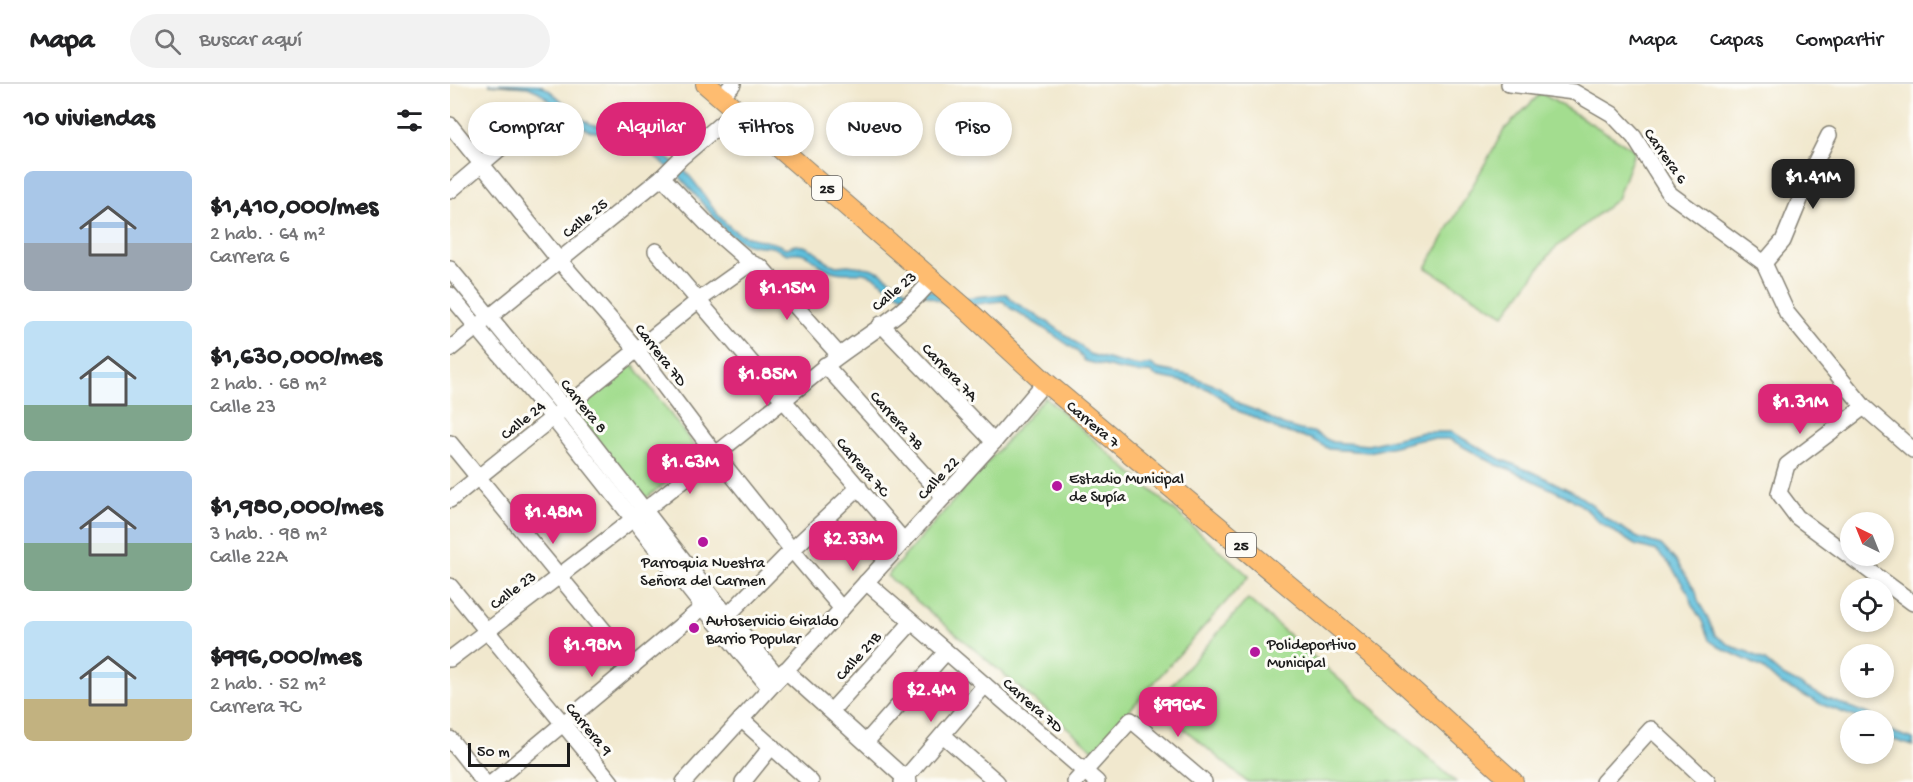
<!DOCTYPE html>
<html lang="es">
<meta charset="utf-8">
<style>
body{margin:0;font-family:"Gochi Hand",sans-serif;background:#f2f2f2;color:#202124;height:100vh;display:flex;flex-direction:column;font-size:22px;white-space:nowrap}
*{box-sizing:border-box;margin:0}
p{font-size:20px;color:#757577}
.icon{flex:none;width:33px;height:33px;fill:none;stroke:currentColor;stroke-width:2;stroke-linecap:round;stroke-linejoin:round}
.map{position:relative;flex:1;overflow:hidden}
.panel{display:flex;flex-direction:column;background:#fff;width:450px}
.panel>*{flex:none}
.hud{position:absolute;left:18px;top:18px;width:570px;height:54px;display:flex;gap:12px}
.needle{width:39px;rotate:317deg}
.buttons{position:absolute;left:1390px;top:428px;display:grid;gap:12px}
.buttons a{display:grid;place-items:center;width:54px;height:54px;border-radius:50%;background:#fff;box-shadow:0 3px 9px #0003;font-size:30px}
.scale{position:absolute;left:18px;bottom:15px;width:102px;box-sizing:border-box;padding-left:6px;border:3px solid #1c1c1c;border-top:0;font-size:16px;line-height:21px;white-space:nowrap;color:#1c1c1c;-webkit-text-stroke:4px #fdfcf7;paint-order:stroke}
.price{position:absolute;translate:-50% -51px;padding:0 14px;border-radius:12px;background:#db2777;color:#fff;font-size:20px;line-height:39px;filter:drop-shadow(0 2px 3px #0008)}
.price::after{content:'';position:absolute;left:50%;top:36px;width:18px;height:14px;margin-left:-9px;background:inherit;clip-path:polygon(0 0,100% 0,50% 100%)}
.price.selected{background:#222;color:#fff}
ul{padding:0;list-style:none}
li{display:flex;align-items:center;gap:18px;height:150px;padding:0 24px}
li span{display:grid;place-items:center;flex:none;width:168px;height:120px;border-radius:9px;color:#555}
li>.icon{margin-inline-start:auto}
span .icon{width:72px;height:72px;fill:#fffc;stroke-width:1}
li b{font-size:26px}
h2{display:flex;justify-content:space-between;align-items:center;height:72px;padding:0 24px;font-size:26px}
.tag{padding:0 21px;border-radius:27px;background:#fff;box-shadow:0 3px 9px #0003;font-size:21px;line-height:54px}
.tag.selected{background:#db2777;color:#fff}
header{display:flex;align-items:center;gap:36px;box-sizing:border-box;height:84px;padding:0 30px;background:#fff;border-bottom:2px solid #e0e0e0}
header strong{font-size:28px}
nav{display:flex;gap:33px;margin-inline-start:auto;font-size:21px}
.search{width:420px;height:54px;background:#f2f2f2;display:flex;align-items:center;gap:15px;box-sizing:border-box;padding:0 21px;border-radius:33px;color:#757577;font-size:22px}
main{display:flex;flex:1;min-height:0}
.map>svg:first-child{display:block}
</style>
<header>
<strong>Mapa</strong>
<div class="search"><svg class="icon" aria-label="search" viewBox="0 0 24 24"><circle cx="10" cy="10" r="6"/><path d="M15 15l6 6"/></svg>Buscar aquí</div>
<nav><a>Mapa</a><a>Capas</a><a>Compartir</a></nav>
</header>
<main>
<section class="panel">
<h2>10 viviendas<svg class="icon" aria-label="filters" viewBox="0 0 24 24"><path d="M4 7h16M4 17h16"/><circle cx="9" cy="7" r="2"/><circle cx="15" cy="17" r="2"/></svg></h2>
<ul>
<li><span style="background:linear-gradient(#a9c7e8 60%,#9aa5b1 0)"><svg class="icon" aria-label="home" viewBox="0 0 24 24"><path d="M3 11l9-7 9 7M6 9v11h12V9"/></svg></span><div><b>$1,410,000/mes</b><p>2 hab. · 64 m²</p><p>Carrera 6</p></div></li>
<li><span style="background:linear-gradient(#bfe0f5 70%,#7fa58c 0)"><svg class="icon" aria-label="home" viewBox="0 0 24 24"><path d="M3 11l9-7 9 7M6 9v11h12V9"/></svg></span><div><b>$1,630,000/mes</b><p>2 hab. · 68 m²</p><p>Calle 23</p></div></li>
<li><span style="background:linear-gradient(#a9c7e8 60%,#7fa58c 0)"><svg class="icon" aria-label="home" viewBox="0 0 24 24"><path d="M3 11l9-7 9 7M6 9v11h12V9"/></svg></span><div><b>$1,980,000/mes</b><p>3 hab. · 98 m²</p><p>Calle 22A</p></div></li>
<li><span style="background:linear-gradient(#bfe0f5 65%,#c2b280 0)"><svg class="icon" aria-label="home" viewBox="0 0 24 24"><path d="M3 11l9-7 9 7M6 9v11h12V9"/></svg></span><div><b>$996,000/mes</b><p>2 hab. · 52 m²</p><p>Carrera 7C</p></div></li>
</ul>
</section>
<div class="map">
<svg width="1463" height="698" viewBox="0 0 1463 698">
<rect width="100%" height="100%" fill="#fdfcf7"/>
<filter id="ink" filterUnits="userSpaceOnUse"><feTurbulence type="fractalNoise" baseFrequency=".0167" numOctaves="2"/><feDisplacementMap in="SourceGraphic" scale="12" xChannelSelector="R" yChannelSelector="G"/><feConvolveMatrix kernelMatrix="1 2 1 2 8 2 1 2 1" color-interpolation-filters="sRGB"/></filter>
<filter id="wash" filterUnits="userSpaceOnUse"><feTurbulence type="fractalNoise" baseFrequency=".008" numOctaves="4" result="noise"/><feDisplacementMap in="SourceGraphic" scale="24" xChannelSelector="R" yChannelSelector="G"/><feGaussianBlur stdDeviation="1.35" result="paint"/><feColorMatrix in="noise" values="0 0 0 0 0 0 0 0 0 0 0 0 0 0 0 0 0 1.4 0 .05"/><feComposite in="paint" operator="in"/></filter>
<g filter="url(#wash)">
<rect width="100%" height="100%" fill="#f1e8ce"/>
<g fill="#a3dd8f" stroke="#607c56" stroke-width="1.5">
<polygon points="1091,9 1185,66 1167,115 1103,166 1054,231 976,184 1054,46"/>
<polygon points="182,279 252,372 193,416 125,326"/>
<polygon points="595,313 799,492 644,666 437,492"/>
<polygon points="798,515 1006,698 797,698 705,620"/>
</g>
<g fill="#5dbedb" stroke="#3c6d7c" stroke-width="1.5">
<path d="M39 0C52 0 79 0 90 1 108 8 122 32 141 40 154 45 164 39 177 42 192 46 200 62 212 71 218 75 225 78 231 83 251 101 263 131 284 146 300 158 319 154 336 164L345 161 354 162 365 167 377 178 386 182 398 181 420 184 430 188 456 206 475 205 514 214 556 210 564 218 599 239 631 262 639 270 672 279 690 282 701 280 708 285 738 291 769 303 791 321 807 327 833 341 850 346 863 348 882 358 918 361 973 348H1001L1050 375 1087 390 1123 408 1140 419 1154 433 1188 454 1211 461 1227 478 1246 507 1248 517 1258 534 1265 551 1283 563 1296 567 1315 577 1333 592 1376 614 1423 632 1427 636H1413L1373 621 1329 599 1311 583 1269 563 1259 556 1252 537 1241 519 1239 510 1221 482 1207 467 1185 461 1168 450 1150 439 1135 424 1120 414 1059 385 1047 381 999 355H974L919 368 879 365 861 355 831 347 804 333 788 327 765 309 758 305 735 298 705 292 700 288 689 289 671 286 635 277 627 267 595 245 560 224 553 217C539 217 514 224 502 222 492 220 483 212 472 210 466 210 459 213 454 212 443 209 430 194 418 190 406 187 393 191 382 187 363 181 360 164 337 170L322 163 301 161 292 158 277 149 226 88 208 76 184 53 176 49 166 48 158 51 137 46 112 28 89 8 78 3Z"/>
<polygon points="1434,643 1437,646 1463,655 1463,662 1434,653"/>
</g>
</g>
<g filter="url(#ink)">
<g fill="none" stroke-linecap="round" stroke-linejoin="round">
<defs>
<g id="minor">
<polyline points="1059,0 1124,8 1162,30 1184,53 1220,110 1314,179 1337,229 1414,323 1463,366"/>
<polyline points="272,12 283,0"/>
<polyline points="0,41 109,176 187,266 266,371 342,466 392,525"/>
<polyline points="212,93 260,143 301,179"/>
<polyline points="0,107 75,43"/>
<polyline points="206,167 454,457"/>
<polyline points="1314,179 1333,157 1366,77 1379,51"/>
<polyline points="0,185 115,324 263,514 329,594"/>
<polyline points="0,211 103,334 253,523 319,603"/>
<polyline points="431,240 544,358"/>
<polyline points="0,265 212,93 232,73 287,26"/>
<polyline points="375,281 494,413"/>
<polyline points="1414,323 1337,381 1329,409 1347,433 1463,519"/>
<polyline points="0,359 183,582"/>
<polyline points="0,416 249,216 301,179 311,183 389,271"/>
<polyline points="416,498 647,698"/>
<polyline points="0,502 161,698"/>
<polyline points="278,531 342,466 409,403"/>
<path d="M0 575C126 480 251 384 373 284 407 256 457 230 482 195"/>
<polyline points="335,586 459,698"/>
<polyline points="381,627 461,539"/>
<polyline points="291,635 361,698"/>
<polyline points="493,651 547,698"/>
<polyline points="0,655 34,698"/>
<polyline points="416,658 496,568"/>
<polyline points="43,698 259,518"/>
<polyline points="234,698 544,358 595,298"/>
<polyline points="293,698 322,662"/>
<polyline points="452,698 535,601"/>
<polyline points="625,698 681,636 754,698"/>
<polyline points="1153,698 1201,645 1258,698"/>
</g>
<polyline id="major" points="256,0 517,226 595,298 940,586 1063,698"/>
</defs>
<use href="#minor" stroke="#868275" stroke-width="18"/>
<use href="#major" stroke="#868275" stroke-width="22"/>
<use href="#minor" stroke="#fff" stroke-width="15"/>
<use href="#major" stroke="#febc70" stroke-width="20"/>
</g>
</g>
<g fill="#b5179e" stroke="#fdfcf7" stroke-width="2">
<circle cx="607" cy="402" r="6"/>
<circle cx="253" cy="458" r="6"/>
<circle cx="244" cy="544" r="6"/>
<circle cx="805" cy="568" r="6"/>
</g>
<g text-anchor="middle" stroke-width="6" stroke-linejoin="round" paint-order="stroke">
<g fill="#fdfcf7" stroke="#605f5e" stroke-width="1.5">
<rect x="362" y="92" width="30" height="24" rx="4.5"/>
<rect x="776" y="449" width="30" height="24" rx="4.5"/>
</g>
<g font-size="15" font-weight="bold" fill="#1c1c1c">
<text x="377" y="109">25</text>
<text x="791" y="466">25</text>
</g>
<g font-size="16" fill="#1c1c1c" stroke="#fdfcf7">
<text transform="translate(1217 71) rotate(55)" y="6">Carrera 6</text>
<text transform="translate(134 133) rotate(-39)" y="6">Calle 25</text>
<text transform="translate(443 206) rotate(-40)" y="6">Calle 23</text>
<text transform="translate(212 270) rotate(52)" y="6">Carrera 7D</text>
<text transform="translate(501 287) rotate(46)" y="6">Carrera 7A</text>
<text transform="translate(135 321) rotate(51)" y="6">Carrera 8</text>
<text transform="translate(72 335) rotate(-39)" y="6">Calle 24</text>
<text transform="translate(448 335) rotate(48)" y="6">Carrera 7B</text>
<text transform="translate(644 339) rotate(40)" y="6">Carrera 7</text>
<text transform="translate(414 382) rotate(49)" y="6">Carrera 7C</text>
<text transform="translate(487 393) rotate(-47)" y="6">Calle 22</text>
<text transform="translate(62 505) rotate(-37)" y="6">Calle 23</text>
<text transform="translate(407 571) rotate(-48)" y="6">Calle 21B</text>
<text transform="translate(584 620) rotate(41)" y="6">Carrera 7D</text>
<text transform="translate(140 644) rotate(50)" y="6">Carrera 9</text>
</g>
<g font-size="16" fill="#1c1c1c" stroke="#fdfcf7" text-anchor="start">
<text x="619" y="399">Estadio Municipal<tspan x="619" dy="18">de Supía</tspan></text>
<text x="253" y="483" text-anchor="middle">Parroquia Nuestra<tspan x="253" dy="18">Señora del Carmen</tspan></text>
<text x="256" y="541">Autoservicio Giraldo<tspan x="256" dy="18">Barrio Popular</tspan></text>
<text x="817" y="565">Polideportivo<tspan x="817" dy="18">Municipal</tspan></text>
</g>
</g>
</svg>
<div class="buttons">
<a><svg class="needle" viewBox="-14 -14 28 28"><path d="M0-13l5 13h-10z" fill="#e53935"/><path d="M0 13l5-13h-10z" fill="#757577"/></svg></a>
<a><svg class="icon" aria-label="locate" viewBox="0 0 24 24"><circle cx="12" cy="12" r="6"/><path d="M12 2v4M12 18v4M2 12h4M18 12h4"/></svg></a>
<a>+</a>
<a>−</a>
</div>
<div class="scale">50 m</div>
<b class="price selected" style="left:1363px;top:126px">$1.41M</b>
<b class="price" style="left:337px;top:237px">$1.15M</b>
<b class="price" style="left:317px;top:323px">$1.85M</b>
<b class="price" style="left:1350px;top:351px">$1.31M</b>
<b class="price" style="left:240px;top:411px">$1.63M</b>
<b class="price" style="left:103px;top:461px">$1.48M</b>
<b class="price" style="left:403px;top:488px">$2.33M</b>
<b class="price" style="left:142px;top:594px">$1.98M</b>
<b class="price" style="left:481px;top:639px">$2.4M</b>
<b class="price" style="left:728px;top:654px">$996K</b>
<div class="hud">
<a class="tag">Comprar</a>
<a class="tag selected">Alquilar</a>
<a class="tag">Filtros</a>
<a class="tag">Nuevo</a>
<a class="tag">Piso</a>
</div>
</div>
</main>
